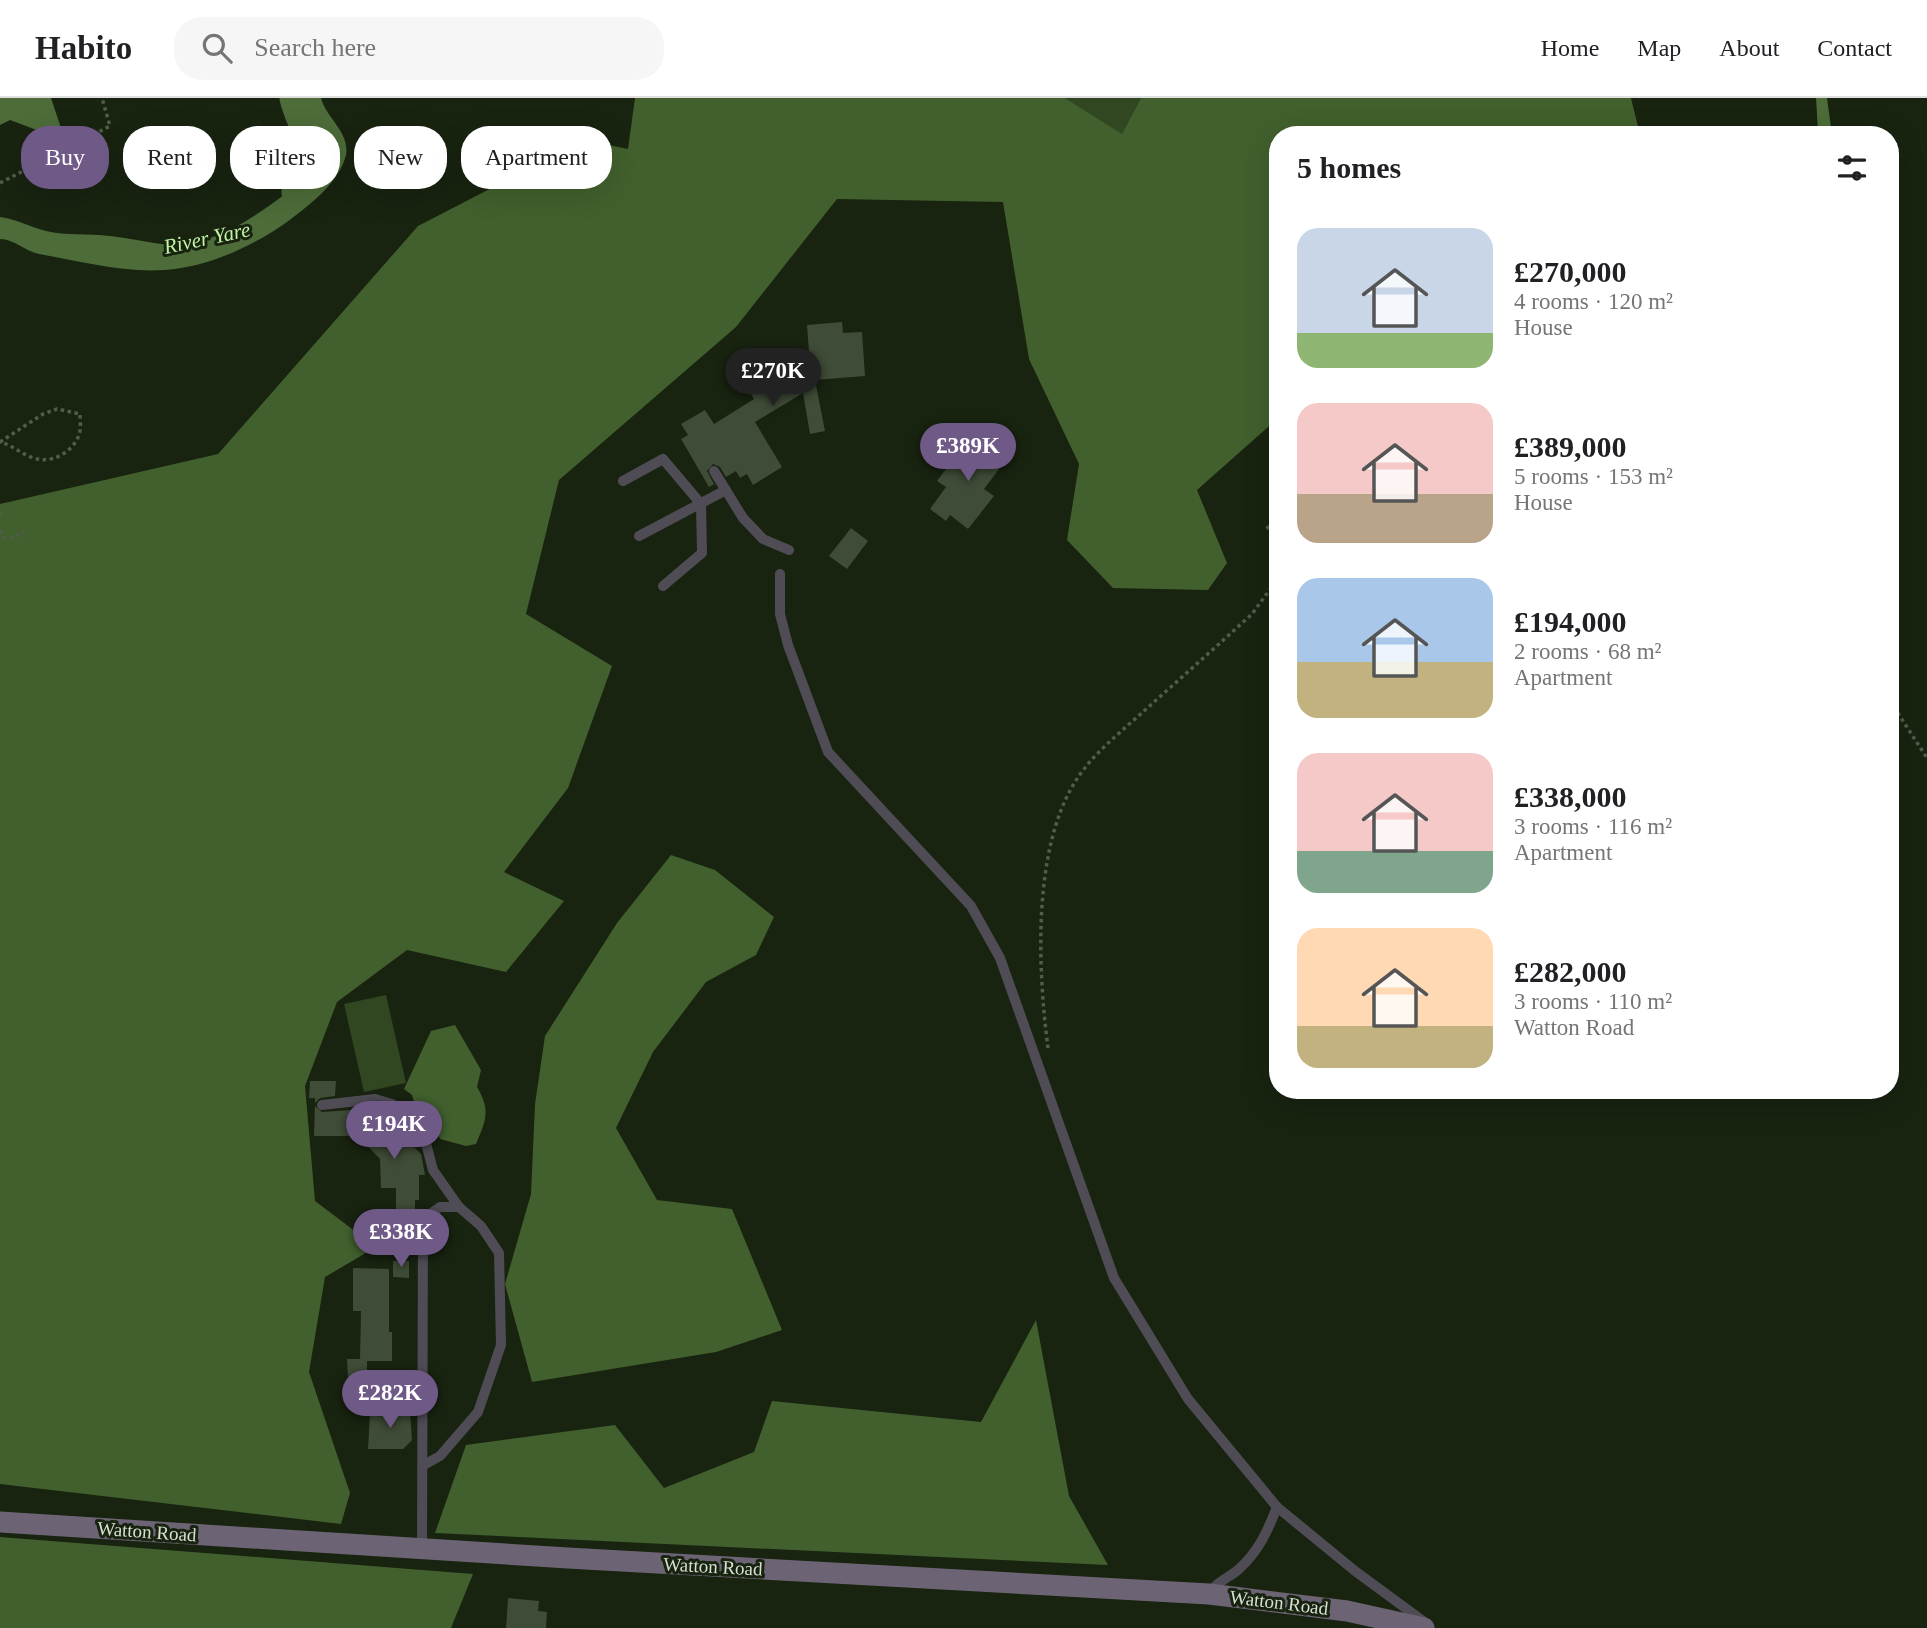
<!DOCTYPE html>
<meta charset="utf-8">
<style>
body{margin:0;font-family:Georgia,serif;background:#f6f6f6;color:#202124;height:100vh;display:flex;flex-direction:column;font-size:26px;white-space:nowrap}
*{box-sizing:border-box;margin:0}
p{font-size:23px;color:#757577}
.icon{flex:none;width:38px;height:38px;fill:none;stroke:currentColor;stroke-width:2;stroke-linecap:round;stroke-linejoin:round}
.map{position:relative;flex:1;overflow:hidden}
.details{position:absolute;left:1269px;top:28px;width:630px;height:973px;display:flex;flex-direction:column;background:#fff;border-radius:28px;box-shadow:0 7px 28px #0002}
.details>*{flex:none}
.banner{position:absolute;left:21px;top:28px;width:665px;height:63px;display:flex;gap:14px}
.price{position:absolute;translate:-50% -60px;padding:0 16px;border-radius:24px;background:#6f5987;color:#fff;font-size:23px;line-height:46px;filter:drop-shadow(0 2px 4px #0008)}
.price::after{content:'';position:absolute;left:50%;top:42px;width:21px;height:16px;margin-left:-10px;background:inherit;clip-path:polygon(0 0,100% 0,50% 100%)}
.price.current{background:#222;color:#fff}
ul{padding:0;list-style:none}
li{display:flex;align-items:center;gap:21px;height:175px;padding:0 28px}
li span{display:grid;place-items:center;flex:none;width:196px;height:140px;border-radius:21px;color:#555}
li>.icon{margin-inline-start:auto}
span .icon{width:84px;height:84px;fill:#fffc;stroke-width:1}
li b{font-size:30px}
h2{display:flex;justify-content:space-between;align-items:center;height:84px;padding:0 28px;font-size:30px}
.pill{padding:0 24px;border-radius:28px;background:#fff;box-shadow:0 7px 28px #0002;font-size:24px;line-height:63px}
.pill.current{background:#6f5987;color:#fff}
header{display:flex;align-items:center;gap:42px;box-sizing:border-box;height:98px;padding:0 35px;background:#fff;border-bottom:2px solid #e0e0e0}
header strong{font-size:33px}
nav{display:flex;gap:38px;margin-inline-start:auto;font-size:24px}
.search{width:490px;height:63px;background:#f6f6f6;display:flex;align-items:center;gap:18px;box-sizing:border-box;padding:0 24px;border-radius:28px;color:#757577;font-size:26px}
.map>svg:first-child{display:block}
</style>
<header>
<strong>Habito</strong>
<div class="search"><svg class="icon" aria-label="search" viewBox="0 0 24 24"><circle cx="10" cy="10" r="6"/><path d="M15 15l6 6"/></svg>Search here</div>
<nav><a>Home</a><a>Map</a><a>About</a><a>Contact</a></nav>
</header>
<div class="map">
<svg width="1927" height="1530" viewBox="0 0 1927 1530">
<rect width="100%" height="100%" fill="#182310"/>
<g fill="#304721">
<polygon points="1065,0 1141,0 1122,37"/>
<polygon points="386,897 406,985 364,994 344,906"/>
</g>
<g fill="#41602d">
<polygon points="635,0 1065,0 1122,36 1141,0 1631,0 1640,37 1278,37 1277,321 1197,392 1227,465 1208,492 1113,490 1067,442 1079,366 1029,261 1003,104 837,101 736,229 559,382 526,516 612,568 568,690 504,774 564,803 506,874 407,852 337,904 305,988 315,1103 376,1149 325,1179 309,1274 350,1395 341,1426 0,1386 0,406 218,356 418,128 585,42 628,51"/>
<polygon points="671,757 715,772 774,819 756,857 706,884 653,954 616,1030 657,1102 732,1111 782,1232 716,1254 532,1284 505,1186 531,1096 535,1006 545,938 617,825"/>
<path d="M455 927 481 972 477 989C491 1013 486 1022 476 1046L466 1048 440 1041 432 1023 418 1017 412 997 404 991 431 933Z"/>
<polygon points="1036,1222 1069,1398 1108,1467 435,1435 466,1347 615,1327 664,1390 754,1354 772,1303 981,1324"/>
<polygon points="0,1439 473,1476 451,1530 0,1530"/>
</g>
<g fill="#4d6c39">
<polygon points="0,0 51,0 61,30 50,37 10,22 0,27"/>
<path d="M299 0H321C326 20 350 34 346 57 340 83 311 106 291 121 256 147 209 169 165 172 124 175 79 163 39 156 25 153 14 141 0 141V119C16 121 30 129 46 133 66 138 89 135 110 138 130 140 149 145 169 147 210 149 254 120 285 96 328 64 320 44 299 0Z"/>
<polygon points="1816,0 1827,0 1832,37 1820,37 1818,33"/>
</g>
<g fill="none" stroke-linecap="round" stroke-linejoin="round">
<path stroke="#4d6c39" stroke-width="33" d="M296 0C308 46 332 47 298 94"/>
</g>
<g fill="#3f4c37">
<polygon points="842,224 843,235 862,234 865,278 815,282 825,333 810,336 803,295 755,324 782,369 753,387 747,376 740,380 736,373 726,379 720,369 713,366 707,373 714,386 709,389 681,341 688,337 681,326 705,312 714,326 754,301 743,283 759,273 771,291 810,267 807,227"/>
<polygon points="969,340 978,347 982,341 1005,363 984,391 994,398 968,431 950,417 946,423 930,411 946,389 937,383"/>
<polygon points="851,430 868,443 847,471 829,458"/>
<polygon points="310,983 336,983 335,998 320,1000 315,1005 315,1000 309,1000"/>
<polygon points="315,1008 322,1014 351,1012 350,1038 314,1038"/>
<polygon points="376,1010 421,1056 425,1077 419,1077 419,1102 415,1102 415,1119 396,1119 396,1090 381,1090 380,1061 353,1033"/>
<polygon points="393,1163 409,1163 409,1180 393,1179"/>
<polygon points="353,1170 389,1171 389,1234 392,1234 392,1263 367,1263 367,1280 348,1280 347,1261 360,1261 361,1213 353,1213"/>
<polygon points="391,1313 410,1313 412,1342 403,1351 368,1351 370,1315 391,1315"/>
<polygon points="508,1500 539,1503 538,1513 547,1514 546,1530 506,1530"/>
</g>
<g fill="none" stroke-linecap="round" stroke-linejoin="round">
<g stroke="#525c4b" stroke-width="3.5" stroke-dasharray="3.5 3.5" stroke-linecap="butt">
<polyline points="0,85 110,28 102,0"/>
<path d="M0 344 43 316 57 311 80 316C80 321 81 328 80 333 76 353 51 368 31 359 20 355 12 347 0 344"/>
<polyline points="0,413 0,418"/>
<polyline points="1267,428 1278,445"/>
<polyline points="0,432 5,440 12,440 24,434"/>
<polyline points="1890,603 1927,660"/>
<path d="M1048 950C1038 873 1032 753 1075 684 1092 656 1121 634 1145 612 1181 580 1217 548 1252 516L1271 490 1278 473"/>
</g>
<g stroke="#504c55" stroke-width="10">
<polyline points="714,373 743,420 763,441 789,452"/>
<polyline points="623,383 663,361 701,406 702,455 663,488"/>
<polyline points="639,438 726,392"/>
<polyline points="780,476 780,516 788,547 828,654 971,808 1000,860 1114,1180 1188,1301 1277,1409 1355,1473 1423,1523"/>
<polyline points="322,1007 375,1001 392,1006 412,1019 423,1034 433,1072 459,1109"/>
<polyline points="422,1368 440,1358 478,1314 501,1247 499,1155 481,1128 459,1109 440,1109 423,1121 422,1450"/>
<path d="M1210 1495C1217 1483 1229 1480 1239 1471 1259 1453 1268 1432 1277 1409"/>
</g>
<polyline stroke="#6c6474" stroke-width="21" points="0,1424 568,1460 1209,1496 1347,1513 1424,1530"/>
</g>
<g text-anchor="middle" stroke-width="6" stroke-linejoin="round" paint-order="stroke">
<g font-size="19" fill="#d7dfd3" stroke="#182310">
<text transform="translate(147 1433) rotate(4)" y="7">Watton Road</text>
<text transform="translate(713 1468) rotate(3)" y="7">Watton Road</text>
<text transform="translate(1279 1504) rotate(7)" y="7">Watton Road</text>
</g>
<g font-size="21" font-style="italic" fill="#c2f4a5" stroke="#182310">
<text transform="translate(207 140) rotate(-12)" y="7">River Yare</text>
</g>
</g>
</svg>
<b class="price current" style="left:773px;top:310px">£270K</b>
<b class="price" style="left:968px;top:385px">£389K</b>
<b class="price" style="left:394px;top:1063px">£194K</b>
<b class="price" style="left:401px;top:1171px">£338K</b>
<b class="price" style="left:390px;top:1332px">£282K</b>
<div class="banner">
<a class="pill current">Buy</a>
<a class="pill">Rent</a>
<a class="pill">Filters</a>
<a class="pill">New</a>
<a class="pill">Apartment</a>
</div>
<section class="details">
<h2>5 homes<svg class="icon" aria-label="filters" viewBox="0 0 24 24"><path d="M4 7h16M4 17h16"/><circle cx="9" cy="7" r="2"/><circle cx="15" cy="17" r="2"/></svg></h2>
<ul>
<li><span style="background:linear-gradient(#c9d6e8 75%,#8fb573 0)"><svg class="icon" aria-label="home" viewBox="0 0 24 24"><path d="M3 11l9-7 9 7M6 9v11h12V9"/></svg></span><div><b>£270,000</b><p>4 rooms · 120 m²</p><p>House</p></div></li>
<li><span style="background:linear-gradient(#f6c9c9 65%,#b9a48a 0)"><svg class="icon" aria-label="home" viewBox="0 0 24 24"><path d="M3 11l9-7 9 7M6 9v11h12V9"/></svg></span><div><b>£389,000</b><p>5 rooms · 153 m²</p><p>House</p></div></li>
<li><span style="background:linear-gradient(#a9c7e8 60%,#c2b280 0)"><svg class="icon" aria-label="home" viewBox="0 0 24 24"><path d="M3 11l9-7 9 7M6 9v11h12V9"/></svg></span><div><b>£194,000</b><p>2 rooms · 68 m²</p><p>Apartment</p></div></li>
<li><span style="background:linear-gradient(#f6c9c9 70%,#7fa58c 0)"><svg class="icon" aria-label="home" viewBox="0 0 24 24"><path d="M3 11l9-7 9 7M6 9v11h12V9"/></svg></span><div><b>£338,000</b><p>3 rooms · 116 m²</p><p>Apartment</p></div></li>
<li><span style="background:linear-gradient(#ffd9b3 70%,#c2b280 0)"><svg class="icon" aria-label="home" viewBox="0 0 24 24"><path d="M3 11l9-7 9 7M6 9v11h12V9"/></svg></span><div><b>£282,000</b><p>3 rooms · 110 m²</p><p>Watton Road</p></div></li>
</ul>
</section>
</div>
